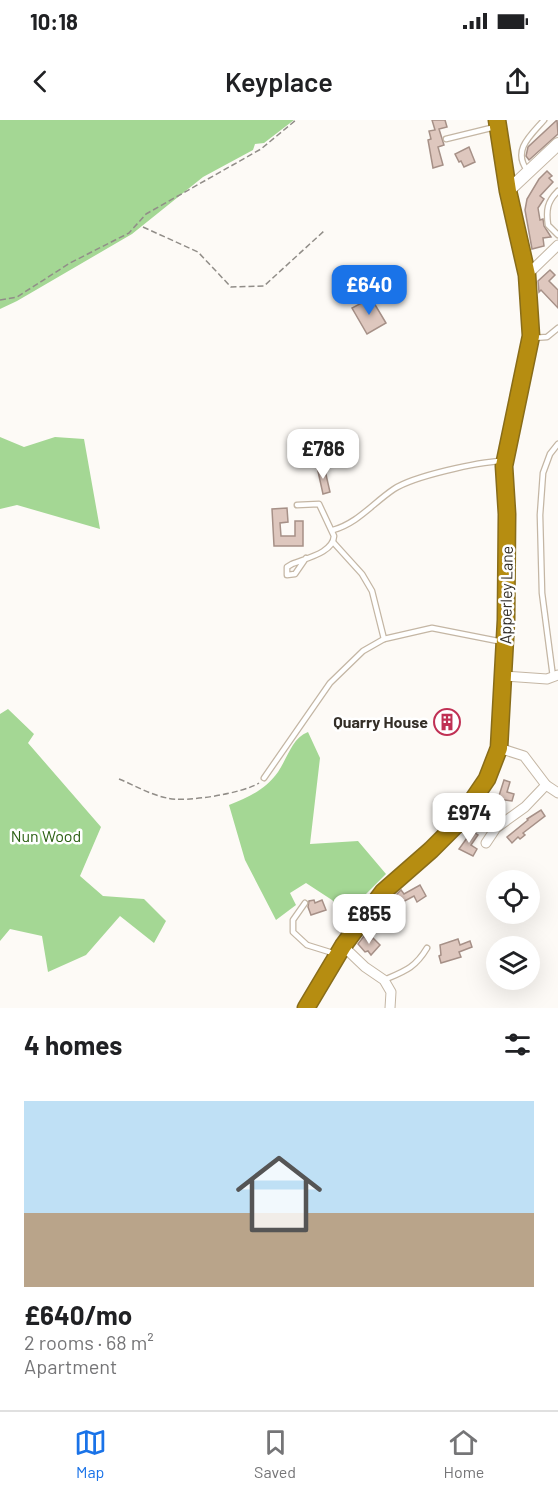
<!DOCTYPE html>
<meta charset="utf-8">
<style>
body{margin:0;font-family:Barlow,sans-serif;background:#f6f6f6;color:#202124;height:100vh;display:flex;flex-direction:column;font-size:22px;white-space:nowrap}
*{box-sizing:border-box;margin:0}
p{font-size:20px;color:#757577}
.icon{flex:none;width:33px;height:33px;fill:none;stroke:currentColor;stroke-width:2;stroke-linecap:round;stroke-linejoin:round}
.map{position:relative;height:888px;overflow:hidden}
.panel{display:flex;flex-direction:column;background:#fff;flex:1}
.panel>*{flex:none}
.buttons{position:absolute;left:486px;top:750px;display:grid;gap:12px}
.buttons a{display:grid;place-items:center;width:54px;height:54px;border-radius:50%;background:#fff;box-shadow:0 6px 24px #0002;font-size:30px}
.price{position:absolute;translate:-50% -51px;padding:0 14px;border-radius:12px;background:#fff;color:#222;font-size:20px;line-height:39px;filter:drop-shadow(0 2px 3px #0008)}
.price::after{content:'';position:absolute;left:50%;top:36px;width:18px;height:14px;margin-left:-9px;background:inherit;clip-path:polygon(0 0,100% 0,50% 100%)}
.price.on{background:#1a73e8;color:#fff}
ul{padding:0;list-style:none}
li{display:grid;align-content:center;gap:12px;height:318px;padding:0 24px}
li span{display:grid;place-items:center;height:186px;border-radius:0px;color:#555}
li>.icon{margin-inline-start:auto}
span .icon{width:108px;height:108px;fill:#fffc;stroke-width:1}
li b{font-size:26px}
h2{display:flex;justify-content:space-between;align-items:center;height:72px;padding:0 24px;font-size:26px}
.status{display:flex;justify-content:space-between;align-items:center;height:42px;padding:0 30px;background:#fff;direction:ltr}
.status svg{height:16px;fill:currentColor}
header{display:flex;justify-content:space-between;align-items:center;height:78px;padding:0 24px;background:#fff;font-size:27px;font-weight:600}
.tab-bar{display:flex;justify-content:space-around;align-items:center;height:84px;border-top:2px solid #e0e0e0;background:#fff;font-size:16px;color:#757577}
.tab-bar a{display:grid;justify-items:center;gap:3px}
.tab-bar .on{color:#1a73e8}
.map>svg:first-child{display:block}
</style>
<div class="status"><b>10:18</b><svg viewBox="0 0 49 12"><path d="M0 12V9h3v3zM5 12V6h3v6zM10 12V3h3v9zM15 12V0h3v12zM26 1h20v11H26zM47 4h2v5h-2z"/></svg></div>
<header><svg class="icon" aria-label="back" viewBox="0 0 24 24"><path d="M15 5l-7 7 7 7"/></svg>Keyplace<svg class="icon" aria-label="share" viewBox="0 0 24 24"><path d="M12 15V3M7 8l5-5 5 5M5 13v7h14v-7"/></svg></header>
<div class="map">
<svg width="558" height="888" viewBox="0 0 558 888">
<rect width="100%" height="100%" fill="#fdfaf6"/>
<g fill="#a4d794">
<polygon points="0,0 294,0 264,23 255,24 253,30 203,57 132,114 17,181 0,189"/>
<polygon points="0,317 24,327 55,317 84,319 100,409 17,385 0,389"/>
<polygon points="8,589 34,614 28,623 101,707 80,756 103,776 144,779 166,801 154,823 120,796 86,835 48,852 42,816 10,809 0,821 0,594"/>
<path d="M308 612 320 638 310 724 358 721 386 754 346 794 332 780 306 763 290 773 296 785 276 800 245 740 229 685C249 677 265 670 278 652 288 637 292 618 308 612Z"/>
</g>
<g fill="#dec7be" stroke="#a69087" stroke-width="1.5">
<polygon points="432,0 445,0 447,7 439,9 444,25 438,27 443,45 433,48 428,20 431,19 429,11 435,10"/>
<polygon points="557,0 558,14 529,40 526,36 528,27"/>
<polygon points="469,27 475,42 464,47 461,41 459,42 455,34"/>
<polygon points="547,51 552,56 549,58 553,62 540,76 544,79 538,88 540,100 543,99 544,106 551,117 543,118 544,126 532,129 525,90 527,79 539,59"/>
<polygon points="550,150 555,155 549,161 558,170 558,188 541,170 539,172 538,161"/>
<polygon points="371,178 386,203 367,214 352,188"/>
<polygon points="324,346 330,372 323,374 317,347"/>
<polygon points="287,388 288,402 280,403 281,416 295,416 295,401 303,401 303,426 274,426 272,389"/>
<polygon points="504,660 510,662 507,672 514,674 512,681 498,679"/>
<polygon points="541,690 545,696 523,713 525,715 520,719 518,717 512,723 507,717 528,700 527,699"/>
<polygon points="472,711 478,715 471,725 477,729 473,736 459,729"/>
<polygon points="420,765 426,776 417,782 414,776 397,785 394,779 398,777 396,775 401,770 404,774"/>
<polygon points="314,780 315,783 322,780 326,790 311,795 308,787 309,781"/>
<polygon points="364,816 369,822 373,818 380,825 371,835 368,831 365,832 358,824"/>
<polygon points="458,819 460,825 470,821 472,827 459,832 461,837 441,843 439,836 441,835 440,825"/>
</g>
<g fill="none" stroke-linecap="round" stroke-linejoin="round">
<defs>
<g id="lane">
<polyline points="446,19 495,7"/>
<path d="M527 50C512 30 531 15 544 0"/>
<path d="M558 71C547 82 546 90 548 105L558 115"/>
<polyline points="533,218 547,217 558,208"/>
<path d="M297 385 319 384 334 416C333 433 306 438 292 444L287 447V455L295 454 306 438"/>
<path d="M333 410C358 403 373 383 394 369 414 356 478 342 502 341"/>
<polyline points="333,422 362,454 372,471 384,519"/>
<polyline points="553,557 542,473 540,395 543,353 550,334 558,324"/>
<polyline points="264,658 330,563 363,531 384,519 432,508 503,522"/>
<polyline points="305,783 293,800 293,812 307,825 336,834"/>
<path d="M384 860C405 851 415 848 427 828"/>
</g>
<g id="street">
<polyline points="527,155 558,125"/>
<polyline points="503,556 547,559 558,555"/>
<polyline points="499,628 524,636 546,665 558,673"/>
<polyline points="486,723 496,708 525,687 546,665"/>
<polyline points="343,826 365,847 384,860 391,872 390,888"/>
</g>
<polyline id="secondary" points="508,71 558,24"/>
<polyline id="highway" points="306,888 343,826 383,772 431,730 455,706 487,659 499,628 506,500 507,394 504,346 531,216 527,155 508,71 497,0"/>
</defs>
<use href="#lane" stroke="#c4b6a4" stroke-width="7"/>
<use href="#street" stroke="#c4b6a4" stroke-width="11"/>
<use href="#secondary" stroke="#c4b6a4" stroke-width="14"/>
<use href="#highway" stroke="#886c19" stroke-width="19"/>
<g stroke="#918d88" stroke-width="1.5" stroke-dasharray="6 3" stroke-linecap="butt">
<polyline points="143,107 198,132 231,167 264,166 324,111"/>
<polyline points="0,180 17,177 70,143 129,113 146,94 261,29 296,0"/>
<path d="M119 659C134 665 151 675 167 678 185 683 244 673 259 663"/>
</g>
<use href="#lane" stroke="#fff" stroke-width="4.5"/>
<use href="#street" stroke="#fff" stroke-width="9"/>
<use href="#secondary" stroke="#fff" stroke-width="12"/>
<use href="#highway" stroke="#b68d11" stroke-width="16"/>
</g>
<defs>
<symbol id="building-ring" viewBox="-11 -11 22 22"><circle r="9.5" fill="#fff" stroke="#c03054" stroke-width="1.5"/><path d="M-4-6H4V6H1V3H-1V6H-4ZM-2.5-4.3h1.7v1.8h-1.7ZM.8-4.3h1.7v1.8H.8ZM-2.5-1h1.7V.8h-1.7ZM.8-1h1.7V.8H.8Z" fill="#c03054"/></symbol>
</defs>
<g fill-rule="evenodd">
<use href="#building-ring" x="432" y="587" width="30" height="30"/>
</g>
<g text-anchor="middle" stroke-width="5" stroke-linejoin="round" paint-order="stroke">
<g font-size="16" fill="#342f28" stroke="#fff">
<text transform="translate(506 475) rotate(-89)" y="6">Apperley Lane</text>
</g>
<g font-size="16" font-weight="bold" fill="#342f28" stroke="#fff" text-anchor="end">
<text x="428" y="608">Quarry House</text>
</g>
<g font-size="16" fill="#2b6013" stroke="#fff">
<text x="46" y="722">Nun Wood</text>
</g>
</g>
</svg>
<div class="buttons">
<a><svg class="icon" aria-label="locate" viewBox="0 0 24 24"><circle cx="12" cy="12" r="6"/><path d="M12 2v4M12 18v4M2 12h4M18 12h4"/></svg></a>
<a><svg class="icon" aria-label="layers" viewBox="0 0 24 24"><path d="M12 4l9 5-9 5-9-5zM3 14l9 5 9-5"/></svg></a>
</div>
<b class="price on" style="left:369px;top:196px">£640</b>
<b class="price" style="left:323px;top:360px">£786</b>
<b class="price" style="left:469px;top:724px">£974</b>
<b class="price" style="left:369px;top:825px">£855</b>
</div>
<section class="panel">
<h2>4 homes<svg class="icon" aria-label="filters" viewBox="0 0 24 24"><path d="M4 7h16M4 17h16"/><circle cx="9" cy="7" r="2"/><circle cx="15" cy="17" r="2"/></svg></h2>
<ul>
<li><span style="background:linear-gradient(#bfe0f5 60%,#b9a48a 0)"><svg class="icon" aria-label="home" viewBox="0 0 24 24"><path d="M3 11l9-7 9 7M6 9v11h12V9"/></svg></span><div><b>£640/mo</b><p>2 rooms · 68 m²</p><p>Apartment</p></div></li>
</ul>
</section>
<nav class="tab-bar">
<a class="on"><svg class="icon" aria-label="map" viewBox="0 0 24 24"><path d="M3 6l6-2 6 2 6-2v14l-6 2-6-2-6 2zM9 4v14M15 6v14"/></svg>Map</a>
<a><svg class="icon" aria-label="saved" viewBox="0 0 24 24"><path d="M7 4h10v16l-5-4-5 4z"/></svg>Saved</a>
<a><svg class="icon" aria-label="home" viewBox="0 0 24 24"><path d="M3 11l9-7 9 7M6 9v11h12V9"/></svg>Home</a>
</nav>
